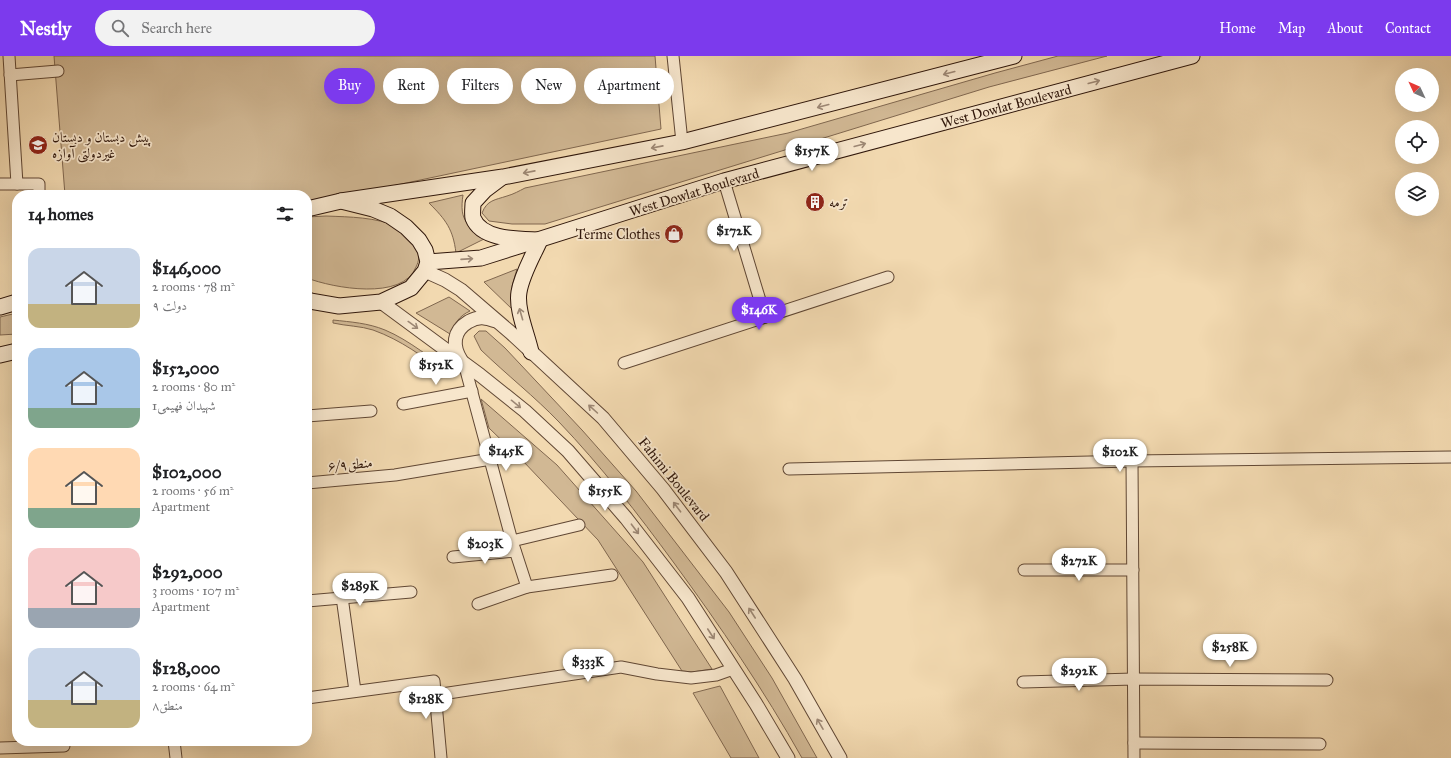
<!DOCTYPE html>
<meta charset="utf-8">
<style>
body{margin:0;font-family:"IM FELL Great Primer",Amiri,serif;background:#f2f2f2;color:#202124;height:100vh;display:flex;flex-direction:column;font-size:15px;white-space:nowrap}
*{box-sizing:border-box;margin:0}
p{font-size:13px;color:#757577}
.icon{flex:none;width:22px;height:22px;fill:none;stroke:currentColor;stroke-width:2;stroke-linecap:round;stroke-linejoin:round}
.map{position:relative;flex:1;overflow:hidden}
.sheet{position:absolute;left:12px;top:134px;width:300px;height:556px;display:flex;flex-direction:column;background:#fff;border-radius:16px;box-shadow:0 4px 16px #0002}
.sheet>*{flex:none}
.banner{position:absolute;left:324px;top:12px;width:380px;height:36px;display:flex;gap:8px}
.needle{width:26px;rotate:314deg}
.tools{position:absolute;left:1395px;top:12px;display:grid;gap:8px}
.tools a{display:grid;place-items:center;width:44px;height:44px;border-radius:50%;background:#fff;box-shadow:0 4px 16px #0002;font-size:20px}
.price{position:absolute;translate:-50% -34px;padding:0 9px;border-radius:14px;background:#fff;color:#222;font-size:13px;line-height:26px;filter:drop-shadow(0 1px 2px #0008)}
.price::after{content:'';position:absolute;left:50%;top:24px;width:12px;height:9px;margin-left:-6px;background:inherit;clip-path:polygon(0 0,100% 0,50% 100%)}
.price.current{background:#7c3aed;color:#fff}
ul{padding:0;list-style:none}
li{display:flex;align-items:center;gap:12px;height:100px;padding:0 16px}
li span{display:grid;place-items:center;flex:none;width:112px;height:80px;border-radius:12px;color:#555}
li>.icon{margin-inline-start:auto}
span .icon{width:48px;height:48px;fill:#fffc;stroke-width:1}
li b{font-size:17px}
h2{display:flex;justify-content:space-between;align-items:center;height:48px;padding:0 16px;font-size:17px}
.tag{padding:0 14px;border-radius:18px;background:#fff;box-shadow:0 4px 16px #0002;font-size:14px;line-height:36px}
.tag.current{background:#7c3aed;color:#fff}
header{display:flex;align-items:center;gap:24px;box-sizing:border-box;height:56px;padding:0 20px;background:#7c3aed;color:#fff}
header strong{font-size:19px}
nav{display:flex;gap:22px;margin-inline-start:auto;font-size:14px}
.search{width:280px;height:36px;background:#f2f2f2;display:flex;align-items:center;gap:10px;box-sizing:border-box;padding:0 14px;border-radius:22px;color:#757577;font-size:15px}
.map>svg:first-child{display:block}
</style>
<header>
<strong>Nestly</strong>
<div class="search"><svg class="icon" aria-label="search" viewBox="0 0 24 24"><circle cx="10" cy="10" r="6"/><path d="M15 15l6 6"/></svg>Search here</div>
<nav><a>Home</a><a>Map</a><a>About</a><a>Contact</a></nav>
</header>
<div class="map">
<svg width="1451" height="702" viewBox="0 0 1451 702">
<rect width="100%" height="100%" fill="#f2d9b0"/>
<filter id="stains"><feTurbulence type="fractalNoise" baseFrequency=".005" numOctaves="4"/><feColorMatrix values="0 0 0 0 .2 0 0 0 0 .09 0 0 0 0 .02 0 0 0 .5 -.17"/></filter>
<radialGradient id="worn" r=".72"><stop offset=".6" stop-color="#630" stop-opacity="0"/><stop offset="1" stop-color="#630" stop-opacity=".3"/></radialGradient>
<g fill="#d1b894" stroke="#80674f">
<polygon points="54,0 655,0 661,73 307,148 307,139 65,139"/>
<path d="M1058 0H1107L989 31 545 168H512L489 165 482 157C487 144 495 144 507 140 514 138 519 135 525 132L788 77 995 17Z"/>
<path d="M463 139C459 165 467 171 490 180L456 197C453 173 446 164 429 147Z"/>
<path d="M326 160C350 161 376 161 398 171 408 176 412 184 417 193 420 199 419 205 416 211 403 245 333 232 307 222V161Z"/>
<polygon points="517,213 512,230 513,254 484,226"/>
<path d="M449 241 470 255C459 260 455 267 450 278L416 257Z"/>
<polygon points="17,257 17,278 0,279 0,261"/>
<path d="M333 264C351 266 368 267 385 274 409 284 433 304 455 319H447C424 301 401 284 373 274 361 270 346 270 333 267Z"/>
<path d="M479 275H486L505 292 582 374 636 435 729 556 772 622 817 702H802C764 634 720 570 674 507 638 458 601 410 559 366 535 341 507 319 481 294L474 280Z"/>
<polygon points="481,343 557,409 643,506 712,613 692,616 682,615 598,484 522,404 489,372"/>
<polygon points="720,630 759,702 731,702 693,637"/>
</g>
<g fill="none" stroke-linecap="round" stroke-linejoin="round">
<defs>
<g id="minor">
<polyline points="9,0 17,128"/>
<polyline points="673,0 682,86"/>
<polyline points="10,19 58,15"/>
<polyline points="724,125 765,261"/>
<polyline points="0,128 39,128 39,139"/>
<polyline points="464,307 512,485 527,531"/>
<polyline points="624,307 888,221"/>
<polyline points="403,348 472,335"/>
<polyline points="307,360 371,355"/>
<polyline points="1132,405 1134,702"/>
<polyline points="789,413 1132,405 1451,401"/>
<polyline points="307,427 395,419 491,403"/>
<polyline points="512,485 579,469"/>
<polyline points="453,501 515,495"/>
<polyline points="1024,514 1133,514"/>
<polyline points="342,541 355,635"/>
<polyline points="307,545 411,536"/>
<polyline points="478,548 527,531 612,519"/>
<polyline points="1023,626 1134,623 1327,624"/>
<polyline points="435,639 621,611 657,618 691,622 716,619 733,613"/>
<polyline points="307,642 434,625 441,702"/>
<polyline points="174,685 176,702"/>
<polyline points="1134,687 1320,688"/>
<polyline points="0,692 64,690"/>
</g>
<g id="tertiary">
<polyline points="425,215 445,224 461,234 510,276 603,362 663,433 726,516 795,623 840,702"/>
<polyline points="381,246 480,319 525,355 568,395 626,462 688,542 756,648 788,702"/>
<path d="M461 304C452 290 453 275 468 266 472 264 475 262 480 262 485 261 491 264 496 265"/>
</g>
<g id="secondary">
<path d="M501 122 485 134 473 147C473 151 472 158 473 162 482 185 521 183 540 184 533 200 522 218 519 236 516 253 527 278 531 296"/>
<polyline points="341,145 503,121 682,86 1014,0"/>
<polyline points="307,153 341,145 373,153 390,160 406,171 419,184 425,194 428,206 425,215 411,232 381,246 339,250 310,245 307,243"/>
<polyline points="428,206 481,202 724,125 1192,0"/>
<polyline points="0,251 17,246"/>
<polyline points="0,299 17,295"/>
</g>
</defs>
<use href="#minor" stroke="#604734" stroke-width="13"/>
<use href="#tertiary" stroke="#604734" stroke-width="15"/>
<use href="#secondary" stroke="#2f160a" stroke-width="17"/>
<use href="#minor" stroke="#f7e6cc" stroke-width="11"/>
<use href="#tertiary" stroke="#f7e6cc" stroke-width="13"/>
<use href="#secondary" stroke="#f7e6cc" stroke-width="15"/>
</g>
<defs><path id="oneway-shaft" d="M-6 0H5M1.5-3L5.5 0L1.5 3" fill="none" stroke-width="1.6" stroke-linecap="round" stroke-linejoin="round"/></defs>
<g stroke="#9d8875">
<use href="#oneway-shaft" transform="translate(949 17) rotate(165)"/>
<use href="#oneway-shaft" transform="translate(1094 26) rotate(-15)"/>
<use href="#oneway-shaft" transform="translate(823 50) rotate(165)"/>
<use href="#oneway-shaft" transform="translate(860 89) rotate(-15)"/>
<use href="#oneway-shaft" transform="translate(657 91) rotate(169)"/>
<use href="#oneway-shaft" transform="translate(529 116) rotate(169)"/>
<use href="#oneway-shaft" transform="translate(467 203) rotate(-4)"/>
<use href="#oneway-shaft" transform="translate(521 258) rotate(-106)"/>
<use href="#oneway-shaft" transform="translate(413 269) rotate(36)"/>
<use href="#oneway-shaft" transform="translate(516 348) rotate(39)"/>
<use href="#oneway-shaft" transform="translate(593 353) rotate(-138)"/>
<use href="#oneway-shaft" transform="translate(677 451) rotate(-127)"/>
<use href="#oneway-shaft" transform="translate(635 473) rotate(53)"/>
<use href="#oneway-shaft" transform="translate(752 557) rotate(-123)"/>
<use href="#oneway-shaft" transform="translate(711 578) rotate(57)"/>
<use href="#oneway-shaft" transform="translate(820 668) rotate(-120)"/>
</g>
<defs>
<symbol id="school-disc" viewBox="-11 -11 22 22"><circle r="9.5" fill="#8f2418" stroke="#f7e6cc"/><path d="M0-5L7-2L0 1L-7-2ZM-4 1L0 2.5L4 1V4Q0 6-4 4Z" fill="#fff"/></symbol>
<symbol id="building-disc" viewBox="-11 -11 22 22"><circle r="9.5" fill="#8f2418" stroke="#f7e6cc"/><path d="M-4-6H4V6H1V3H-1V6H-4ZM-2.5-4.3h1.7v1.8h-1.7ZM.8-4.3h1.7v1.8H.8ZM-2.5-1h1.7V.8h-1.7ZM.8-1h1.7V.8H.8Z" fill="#fff"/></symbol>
<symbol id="shop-disc" viewBox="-11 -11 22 22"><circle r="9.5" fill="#8f2418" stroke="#f7e6cc"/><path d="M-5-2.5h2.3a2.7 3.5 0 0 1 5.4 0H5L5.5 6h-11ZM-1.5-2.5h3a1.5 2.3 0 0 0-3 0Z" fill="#fff"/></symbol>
</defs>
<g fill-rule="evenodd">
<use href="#school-disc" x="27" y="78" width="22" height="22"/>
<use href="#building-disc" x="804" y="135" width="22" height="22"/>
<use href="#shop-disc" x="663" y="167" width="22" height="22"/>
</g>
<g text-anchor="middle" stroke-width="3.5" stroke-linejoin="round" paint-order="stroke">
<g font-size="14" fill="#2f160a" stroke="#f7e6cc">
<text transform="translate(1006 50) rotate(-15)" y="5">West Dowlat Boulevard</text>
<text transform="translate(694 136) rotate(-17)" y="5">West Dowlat Boulevard</text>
<text transform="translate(350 408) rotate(-5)" y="5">منطق۶/۹</text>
<text transform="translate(674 423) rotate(51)" y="5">Fahimi Boulevard</text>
</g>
<g font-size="14" fill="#2f160a" stroke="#f7e6cc" text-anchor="start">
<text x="52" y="86">پیش دبستان و دبستان<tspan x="52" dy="16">غیردولتی آوازه</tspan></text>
<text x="829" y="151">ترمه</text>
<text x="660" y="183" text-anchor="end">Terme Clothes</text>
</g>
</g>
<rect width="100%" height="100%" filter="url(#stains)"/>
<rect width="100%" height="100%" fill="url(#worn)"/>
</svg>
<div class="tools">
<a><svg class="needle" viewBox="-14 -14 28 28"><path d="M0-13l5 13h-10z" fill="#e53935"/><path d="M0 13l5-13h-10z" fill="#757577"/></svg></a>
<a><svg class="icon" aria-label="locate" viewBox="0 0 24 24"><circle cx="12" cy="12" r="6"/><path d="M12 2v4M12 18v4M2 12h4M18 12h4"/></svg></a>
<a><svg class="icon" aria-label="layers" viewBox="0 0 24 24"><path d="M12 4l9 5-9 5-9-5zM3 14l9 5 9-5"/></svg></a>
</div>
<b class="price" style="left:812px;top:116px">$157K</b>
<b class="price" style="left:734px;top:196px">$172K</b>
<b class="price current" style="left:759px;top:275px">$146K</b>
<b class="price" style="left:436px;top:330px">$152K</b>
<b class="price" style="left:506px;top:416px">$145K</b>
<b class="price" style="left:1120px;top:417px">$102K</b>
<b class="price" style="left:605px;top:456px">$155K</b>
<b class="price" style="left:485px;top:509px">$203K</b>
<b class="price" style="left:1079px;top:526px">$272K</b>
<b class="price" style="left:360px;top:551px">$289K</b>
<b class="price" style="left:1230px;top:612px">$258K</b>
<b class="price" style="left:588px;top:627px">$333K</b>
<b class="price" style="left:1079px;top:636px">$292K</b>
<b class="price" style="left:426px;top:664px">$128K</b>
<div class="banner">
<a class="tag current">Buy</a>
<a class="tag">Rent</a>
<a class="tag">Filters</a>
<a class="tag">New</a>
<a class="tag">Apartment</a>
</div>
<section class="sheet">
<h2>14 homes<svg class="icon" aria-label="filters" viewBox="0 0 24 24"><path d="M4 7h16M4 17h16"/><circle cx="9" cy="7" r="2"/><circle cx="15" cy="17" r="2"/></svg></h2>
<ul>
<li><span style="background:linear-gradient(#c9d6e8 70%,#c2b280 0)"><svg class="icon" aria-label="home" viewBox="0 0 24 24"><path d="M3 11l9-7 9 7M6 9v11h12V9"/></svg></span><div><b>$146,000</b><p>2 rooms · 78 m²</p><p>۹ دولت</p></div></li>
<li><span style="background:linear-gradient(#a9c7e8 75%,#7fa58c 0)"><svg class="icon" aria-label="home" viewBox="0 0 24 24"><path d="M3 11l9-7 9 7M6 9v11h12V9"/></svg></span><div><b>$152,000</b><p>2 rooms · 80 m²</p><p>1شهیدان فهیمی</p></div></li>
<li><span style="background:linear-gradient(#ffd9b3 75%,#7fa58c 0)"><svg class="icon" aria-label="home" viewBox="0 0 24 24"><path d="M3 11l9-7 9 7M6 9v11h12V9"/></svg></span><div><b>$102,000</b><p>2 rooms · 56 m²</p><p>Apartment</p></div></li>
<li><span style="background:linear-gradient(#f6c9c9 75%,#9aa5b1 0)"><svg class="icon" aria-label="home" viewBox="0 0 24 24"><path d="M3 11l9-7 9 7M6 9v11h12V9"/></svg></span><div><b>$292,000</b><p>3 rooms · 107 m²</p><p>Apartment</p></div></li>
<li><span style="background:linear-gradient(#c9d6e8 65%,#c2b280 0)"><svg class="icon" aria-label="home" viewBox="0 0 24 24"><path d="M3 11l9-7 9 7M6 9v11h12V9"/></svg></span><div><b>$128,000</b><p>2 rooms · 64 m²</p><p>منطق۸</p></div></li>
</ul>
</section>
</div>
